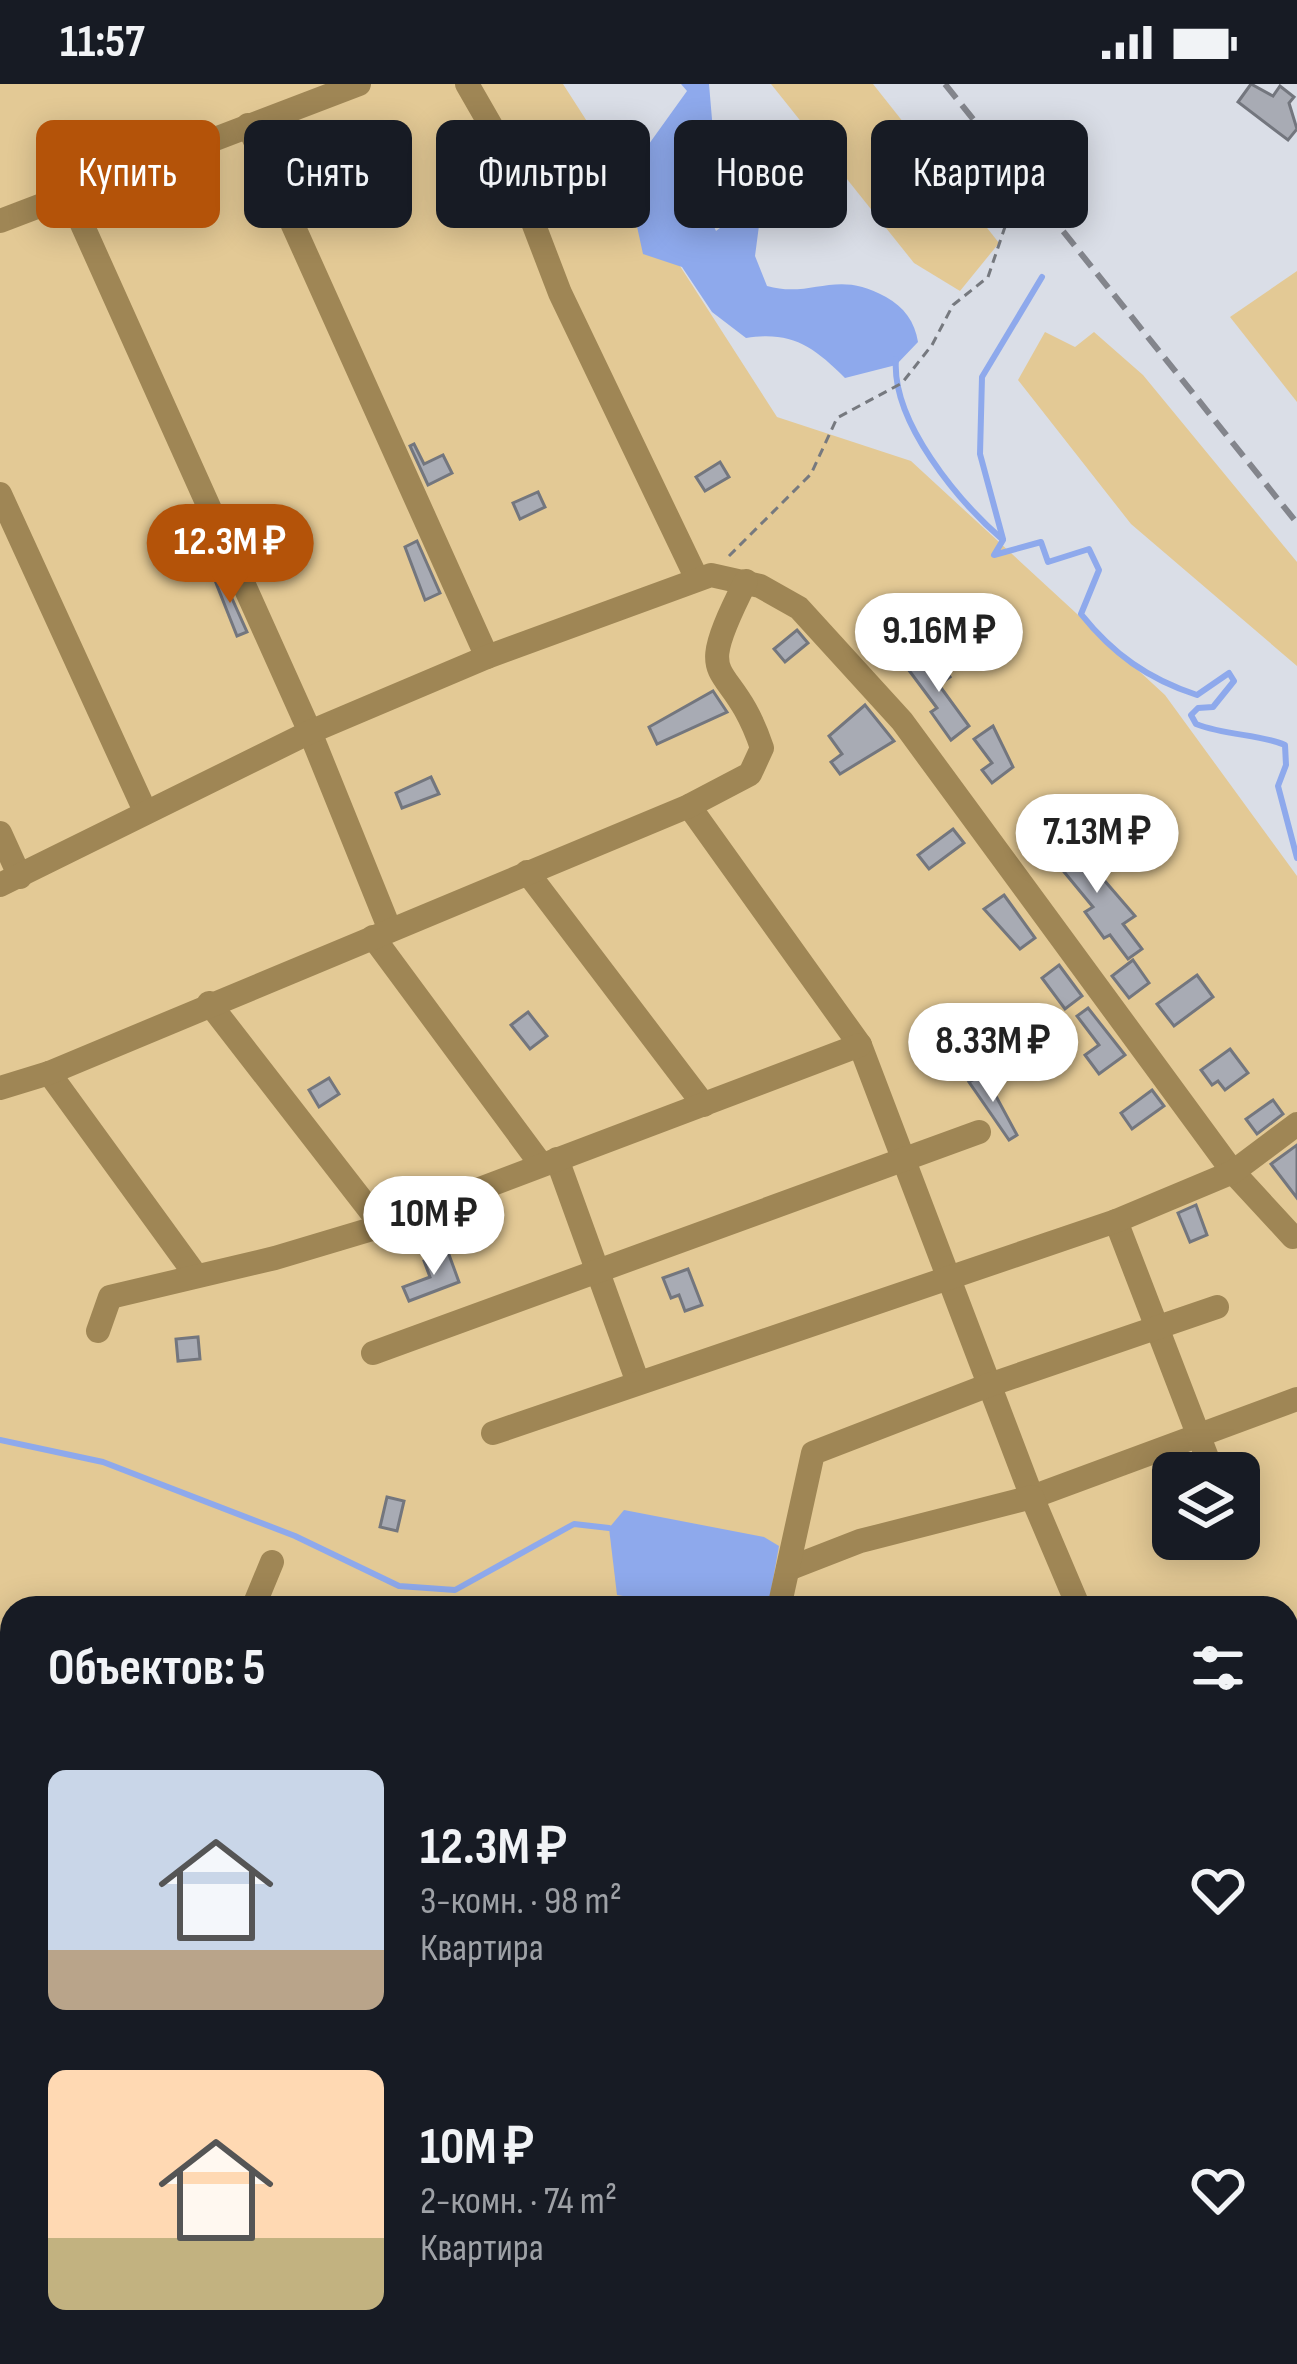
<!DOCTYPE html>
<html lang="ru">
<meta charset="utf-8">
<style>
body{margin:0;font-family:"Sofia Sans Condensed",sans-serif;background:#242831;color:#f1f3f6;height:100vh;display:flex;flex-direction:column;font-size:45px;white-space:nowrap}
*{box-sizing:border-box;margin:0}
p{font-size:39px;color:#9ea1a6}
.icon{flex:none;width:66px;height:66px;fill:none;stroke:currentColor;stroke-width:2;stroke-linecap:round;stroke-linejoin:round}
.map{position:relative;flex:1;overflow:hidden}
.side{position:absolute;left:0px;top:1512px;width:1299px;height:768px;display:flex;flex-direction:column;background:#171b24;border-radius:36px 36px 0 0;box-shadow:0 6px 30px #0003}
.side>*{flex:none}
.banner{position:absolute;left:36px;top:36px;width:1227px;height:108px;display:flex;gap:24px}
.buttons{position:absolute;left:1152px;top:1368px;display:grid;gap:24px}
.buttons a{display:grid;place-items:center;width:108px;height:108px;border-radius:18px;background:#171b24;box-shadow:0 6px 30px #0003;font-size:60px}
.price{position:absolute;translate:-50% -102px;padding:0 27px;border-radius:42px;background:#fff;color:#222;font-size:39px;line-height:78px;filter:drop-shadow(0 3px 6px #0008)}
.price::after{content:'';position:absolute;left:50%;top:72px;width:36px;height:27px;margin-left:-18px;background:inherit;clip-path:polygon(0 0,100% 0,50% 100%)}
.price.active{background:#b45309;color:#fff}
ul{padding:0;list-style:none}
li{display:flex;align-items:center;gap:36px;height:300px;padding:0 48px}
li span{display:grid;place-items:center;flex:none;width:336px;height:240px;border-radius:18px;color:#555}
li>.icon{margin-inline-start:auto}
span .icon{width:144px;height:144px;fill:#fffc;stroke-width:1}
li b{font-size:51px}
h2{display:flex;justify-content:space-between;align-items:center;height:144px;padding:0 48px;font-size:51px}
.chip{padding:0 42px;border-radius:18px;background:#171b24;box-shadow:0 6px 30px #0003;font-size:42px;line-height:108px}
.chip.active{background:#b45309;color:#fff}
.status{display:flex;justify-content:space-between;align-items:center;height:84px;padding:0 60px;background:#171b24;direction:ltr}
.status svg{height:33px;fill:currentColor}
.map>svg:first-child{display:block}
</style>
<div class="status"><b>11:57</b><svg viewBox="0 0 49 12"><path d="M0 12V9h3v3zM5 12V6h3v6zM10 12V3h3v9zM15 12V0h3v12zM26 1h20v11H26zM47 4h2v5h-2z"/></svg></div>
<div class="map">
<svg width="1297" height="2280" viewBox="0 0 1297 2280">
<rect width="100%" height="100%" fill="#dadee7"/>
<g fill="#e3c995" fill-rule="evenodd">
<path d="M0 0H563L777 333 911 377 1165 611 1297 792V1753L1287 1768V1524H12V2268H1287V1912L1297 1917V2280L0 2279ZM1173 1389H1239V1455H1173Z"/>
<polygon points="771,0 873,0 999,159 960,207 914,179"/>
<polygon points="1297,187 1297,318 1230,233"/>
<polygon points="1045,248 1075,263 1094,248 1143,291 1297,478 1297,582 1131,440 1018,296"/>
</g>
<g fill="#8ea9ec">
<path d="M681 0H709L713 47 698 109 716 147 737 131 760 134 755 172 767 202C812 215 836 184 886 213 904 223 915 238 918 258L896 281 845 294C813 262 791 247 746 254L712 228 682 183 643 170 626 92 687 7Z"/>
<polygon points="624,1426 764,1453 779,1462 768,1524 693,1524 617,1511 609,1444"/>
</g>
<g fill="none" stroke-linecap="round" stroke-linejoin="round">
<g stroke="#8ea9ec" stroke-width="6">
<path d="M896 275C891 337 958 417 1003 456L994 471 1041 458 1048 478 1089 465 1099 486 1081 530C1113 570 1148 595 1197 611L1229 589 1234 597 1213 623 1198 624 1191 631 1196 640C1227 652 1260 650 1285 661L1286 681 1278 702 1297 774"/>
<polyline points="1003,455 980,370 982,293 1042,193"/>
<polyline points="0,1356 103,1378 295,1452 399,1502 455,1506 574,1440 609,1444"/>
</g>
</g>
<g fill="#a8abb4" stroke="#73767e" stroke-width="3">
<polygon points="1251,0 1273,12 1280,2 1294,13 1289,19 1297,45 1288,56 1238,18"/>
<polygon points="414,360 424,380 443,371 452,389 428,401 410,362"/>
<polygon points="720,378 729,393 705,407 696,393"/>
<polygon points="538,408 545,423 520,435 513,419"/>
<polygon points="417,457 440,509 425,516 405,463"/>
<polygon points="221,490 247,548 237,552 214,494"/>
<polygon points="797,546 808,559 785,578 774,565"/>
<polygon points="931,568 950,593 939,601 969,642 951,656 931,628 937,624 908,585"/>
<polygon points="713,607 727,628 657,660 649,643"/>
<polygon points="865,621 894,657 840,690 831,678 842,670 829,652"/>
<polygon points="993,642 1013,683 992,699 982,686 992,679 974,655"/>
<polygon points="431,693 439,710 402,724 396,709"/>
<polygon points="953,745 964,759 929,785 918,771"/>
<polygon points="1066,752 1135,832 1123,840 1142,865 1128,875 1110,851 1104,854 1085,828 1093,823 1046,766"/>
<polygon points="1004,811 1035,854 1020,865 984,825"/>
<polygon points="1133,876 1149,899 1129,914 1112,892"/>
<polygon points="1059,881 1082,912 1065,925 1042,894"/>
<polygon points="1197,891 1213,913 1174,942 1157,920"/>
<polygon points="1088,924 1125,971 1099,990 1085,971 1099,961 1077,932"/>
<polygon points="528,928 547,952 530,965 511,941"/>
<polygon points="1230,965 1248,989 1225,1006 1218,997 1212,1001 1201,986"/>
<polygon points="984,990 1017,1051 1009,1056 969,998"/>
<polygon points="329,994 339,1010 319,1023 309,1006"/>
<polygon points="1152,1006 1164,1022 1132,1045 1121,1029"/>
<polygon points="1273,1016 1283,1030 1257,1050 1246,1035"/>
<polygon points="1297,1061 1297,1114 1271,1080"/>
<polygon points="1196,1121 1207,1151 1190,1158 1178,1129"/>
<polygon points="448,1168 459,1198 409,1217 403,1203 430,1193 424,1177"/>
<polygon points="688,1185 702,1221 685,1227 679,1211 671,1214 663,1194"/>
<polygon points="198,1253 200,1275 178,1277 176,1255"/>
<polygon points="387,1413 404,1417 397,1447 380,1443"/>
</g>
<g fill="none" stroke-linecap="round" stroke-linejoin="round">
<polyline stroke="#76797f" stroke-width="3" stroke-dasharray="9 6" stroke-linecap="butt" points="729,472 811,390 837,334 902,299 932,261 953,221 988,193 1007,137"/>
<g stroke="#9f8655" stroke-width="24">
<polyline points="467,0 506,68 560,209 697,495"/>
<polyline points="248,41 487,573"/>
<polyline points="68,109 310,648 390,846"/>
<polyline points="0,137 359,0"/>
<polyline points="0,410 145,727"/>
<polyline points="689,722 860,961 1032,1413 1297,1315"/>
<polyline points="0,749 20,793"/>
<polyline points="527,788 704,1021"/>
<polyline points="0,801 310,648 487,573 711,491 760,502 799,524 902,637 1233,1088 1293,1153"/>
<polyline points="373,853 540,1079"/>
<polyline points="209,919 382,1142"/>
<polyline points="49,989 195,1190"/>
<path d="M0 1004 49 989 689 722 750 690 762 664C730 568 688 611 746 497"/>
<polyline points="557,1075 637,1296"/>
<polyline points="1116,1137 1213,1389"/>
<polyline points="98,1247 110,1213 275,1174 382,1142 860,961"/>
<polyline points="373,1269 979,1048"/>
<polyline points="493,1349 1116,1137 1233,1088 1297,1040"/>
<polyline points="788,1485 860,1457 1032,1413 1079,1524"/>
<polyline points="253,1524 272,1478"/>
<polyline points="779,1524 813,1369 989,1301 1217,1223"/>
<polyline points="1287,1598 1297,1604"/>
<polyline points="1287,1692 1297,1656"/>
<polyline points="1287,1917 1297,1922"/>
<polyline points="1287,2105 1297,2110"/>
<polyline points="217,2268 224,2280"/>
<polyline points="853,2268 876,2280"/>
<polyline points="1220,2268 1243,2280"/>
<polyline points="3,2280 12,2248"/>
<polyline points="133,2280 139,2268"/>
<polyline points="426,2280 432,2268"/>
<polyline points="633,2280 641,2268"/>
</g>
<polyline stroke="#83858c" stroke-width="6" stroke-dasharray="18 9" stroke-linecap="butt" points="945,0 1297,439"/>
</g>
</svg>
<div class="buttons">
<a><svg class="icon" aria-label="layers" viewBox="0 0 24 24"><path d="M12 4l9 5-9 5-9-5zM3 14l9 5 9-5"/></svg></a>
</div>
<b class="price active" style="left:230px;top:522px">12.3M ₽</b>
<b class="price" style="left:939px;top:611px">9.16M ₽</b>
<b class="price" style="left:1097px;top:812px">7.13M ₽</b>
<b class="price" style="left:993px;top:1021px">8.33M ₽</b>
<b class="price" style="left:434px;top:1194px">10M ₽</b>
<div class="banner">
<a class="chip active">Купить</a>
<a class="chip">Снять</a>
<a class="chip">Фильтры</a>
<a class="chip">Новое</a>
<a class="chip">Квартира</a>
</div>
<section class="side">
<h2>Объектов: 5<svg class="icon" aria-label="filters" viewBox="0 0 24 24"><path d="M4 7h16M4 17h16"/><circle cx="9" cy="7" r="2"/><circle cx="15" cy="17" r="2"/></svg></h2>
<ul>
<li><span style="background:linear-gradient(#c9d6e8 75%,#b9a48a 0)"><svg class="icon" aria-label="home" viewBox="0 0 24 24"><path d="M3 11l9-7 9 7M6 9v11h12V9"/></svg></span><div><b>12.3M ₽</b><p>3-комн. · 98 m²</p><p>Квартира</p></div><svg class="icon" aria-label="heart" viewBox="0 0 24 24"><path d="M12 20l-8-8c-3-5 5-10 8-4 3-6 11-1 8 4z"/></svg></li>
<li><span style="background:linear-gradient(#ffd9b3 70%,#c2b280 0)"><svg class="icon" aria-label="home" viewBox="0 0 24 24"><path d="M3 11l9-7 9 7M6 9v11h12V9"/></svg></span><div><b>10M ₽</b><p>2-комн. · 74 m²</p><p>Квартира</p></div><svg class="icon" aria-label="heart" viewBox="0 0 24 24"><path d="M12 20l-8-8c-3-5 5-10 8-4 3-6 11-1 8 4z"/></svg></li>
</ul>
</section>
</div>
